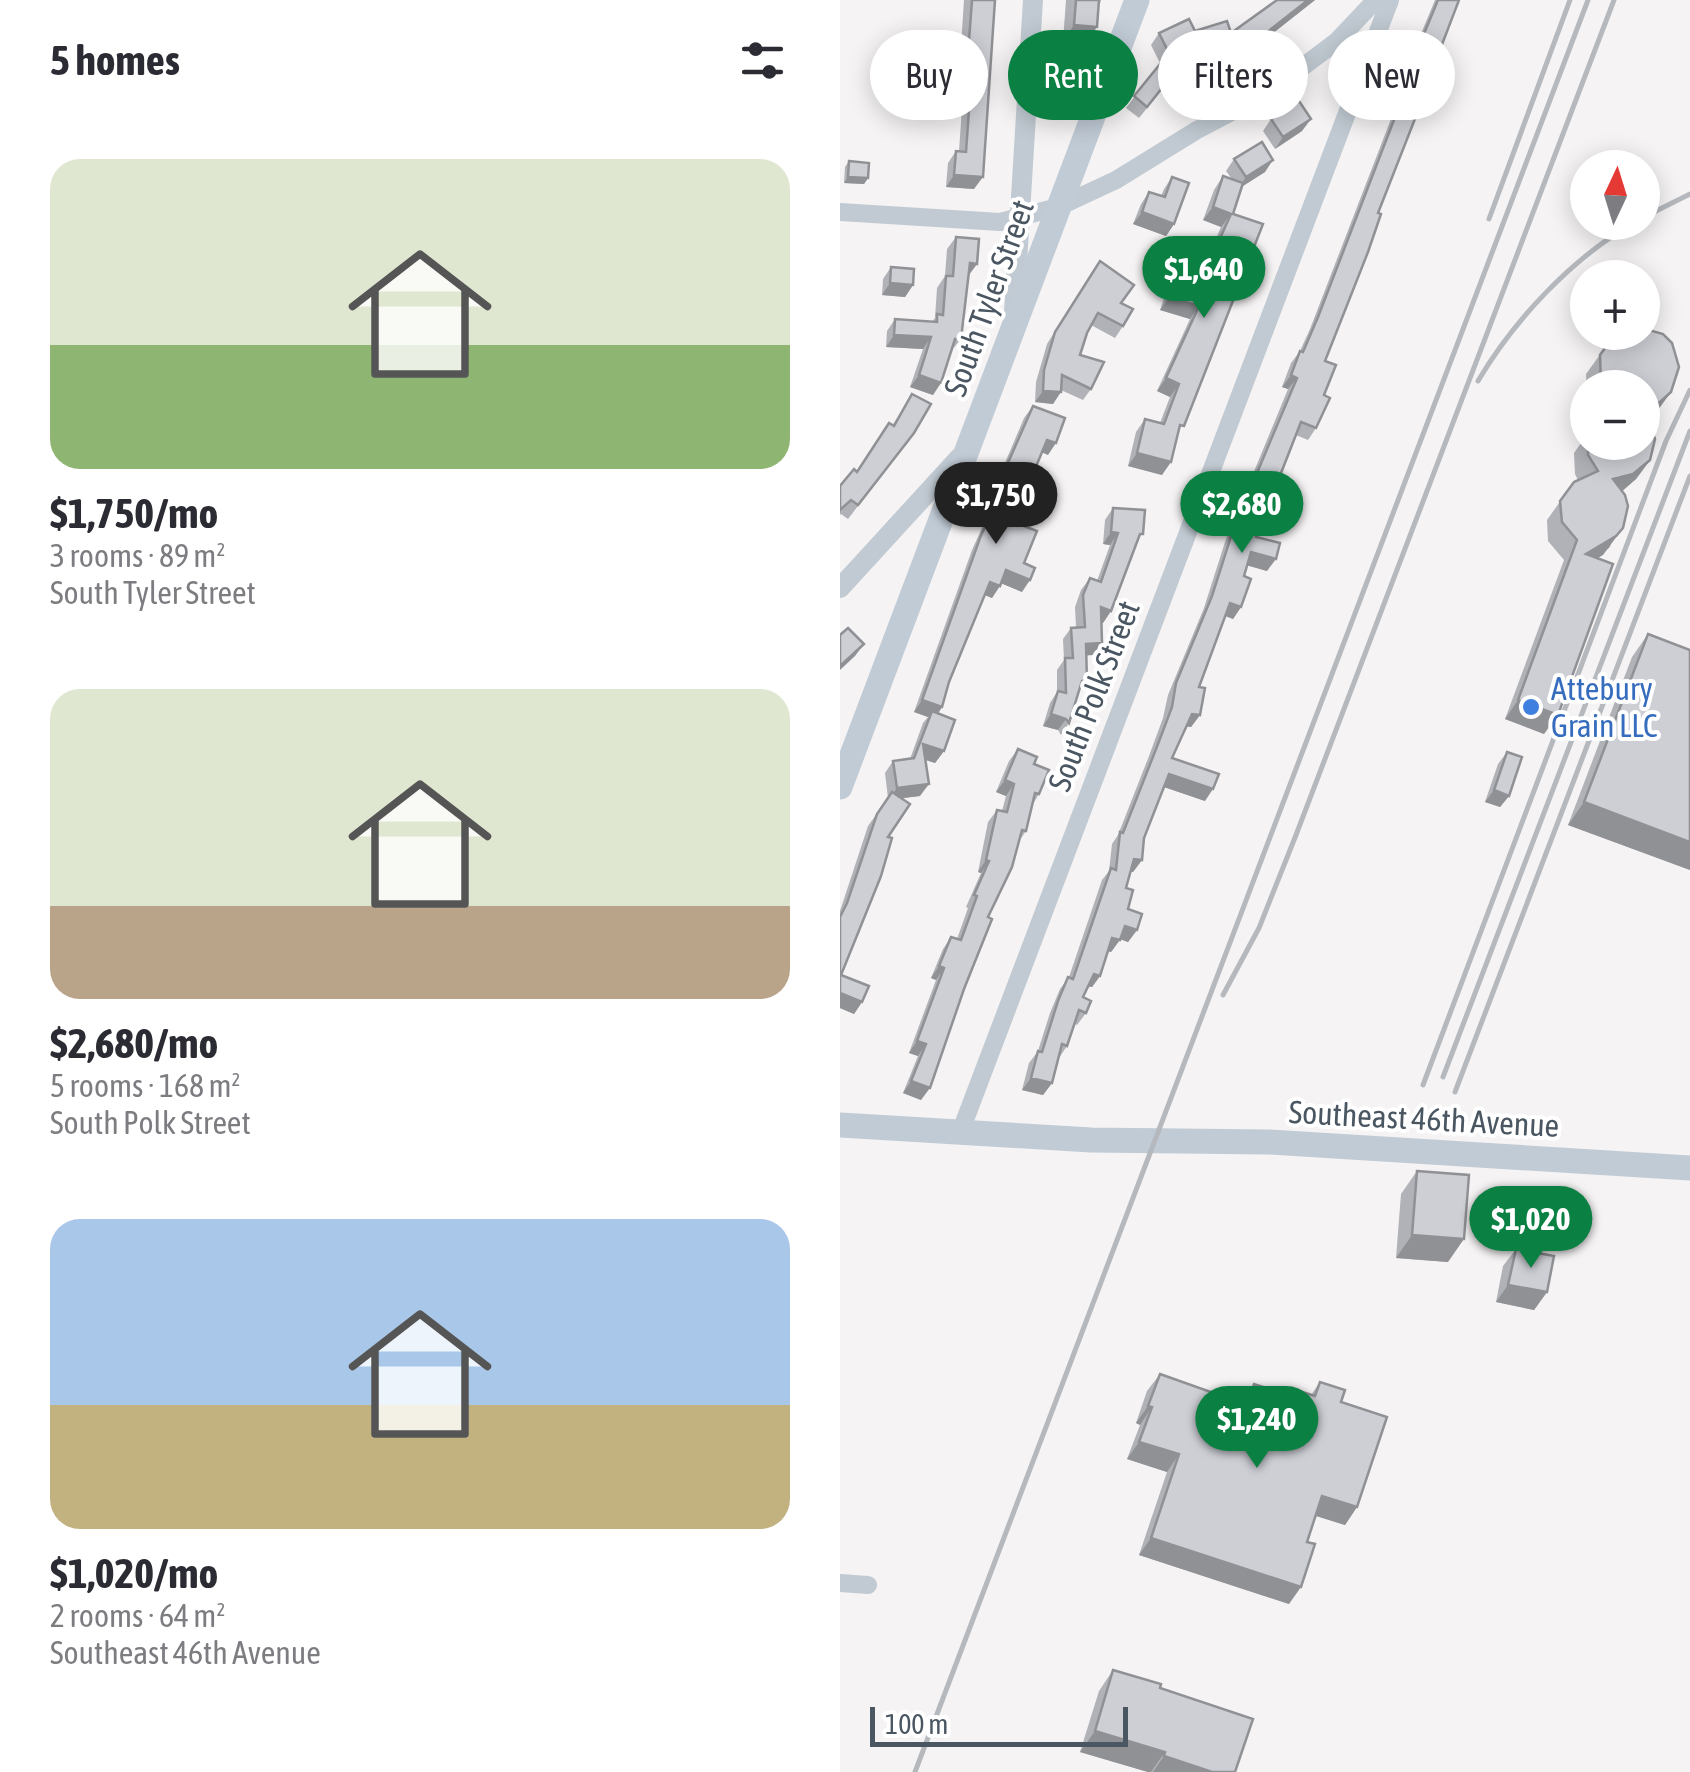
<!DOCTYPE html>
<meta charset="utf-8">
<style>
body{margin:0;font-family:"Asap Condensed",sans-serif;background:#f2f2f3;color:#2b2b33;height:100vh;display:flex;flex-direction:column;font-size:38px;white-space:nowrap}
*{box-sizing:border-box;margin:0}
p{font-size:32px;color:#7c7c81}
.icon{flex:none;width:55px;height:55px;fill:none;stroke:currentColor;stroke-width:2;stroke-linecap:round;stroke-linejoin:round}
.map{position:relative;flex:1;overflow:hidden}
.side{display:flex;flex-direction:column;background:#fff;width:840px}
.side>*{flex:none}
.top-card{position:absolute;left:30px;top:30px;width:670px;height:90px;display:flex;gap:20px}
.needle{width:65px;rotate:4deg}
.tools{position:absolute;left:730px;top:150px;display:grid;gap:20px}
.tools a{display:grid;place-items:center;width:90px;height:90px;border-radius:50%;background:#fff;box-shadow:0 5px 25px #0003;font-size:50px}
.scale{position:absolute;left:30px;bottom:25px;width:258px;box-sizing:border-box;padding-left:10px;border:5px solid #4a5661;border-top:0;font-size:28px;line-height:35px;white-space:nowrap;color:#4a5661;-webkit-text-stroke:8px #fff;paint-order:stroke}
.price{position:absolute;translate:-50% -85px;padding:0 22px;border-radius:35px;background:#0b8043;color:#fff;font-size:32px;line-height:65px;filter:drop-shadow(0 2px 5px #0008)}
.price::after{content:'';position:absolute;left:50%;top:60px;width:30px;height:22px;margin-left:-15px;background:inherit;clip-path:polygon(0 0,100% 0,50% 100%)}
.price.selected{background:#222;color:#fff}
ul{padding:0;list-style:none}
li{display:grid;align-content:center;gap:20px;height:530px;padding:0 50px}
li span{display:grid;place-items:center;height:310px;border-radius:30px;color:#555}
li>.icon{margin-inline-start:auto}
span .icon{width:180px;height:180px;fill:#fffc;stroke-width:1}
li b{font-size:42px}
h2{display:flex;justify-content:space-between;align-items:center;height:120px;padding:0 50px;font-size:42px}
.tag{padding:0 35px;border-radius:45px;background:#fff;box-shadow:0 5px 25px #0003;font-size:35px;line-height:90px}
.tag.selected{background:#0b8043;color:#fff}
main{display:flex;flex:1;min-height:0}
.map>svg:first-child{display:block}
</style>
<main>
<section class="side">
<h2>5 homes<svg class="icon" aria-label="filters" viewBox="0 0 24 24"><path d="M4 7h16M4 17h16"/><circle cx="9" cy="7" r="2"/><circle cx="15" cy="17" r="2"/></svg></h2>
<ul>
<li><span style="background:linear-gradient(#dfe7d0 60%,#8fb573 0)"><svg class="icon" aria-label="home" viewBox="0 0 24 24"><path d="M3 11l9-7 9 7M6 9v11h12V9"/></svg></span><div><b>$1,750/mo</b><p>3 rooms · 89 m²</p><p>South Tyler Street</p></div></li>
<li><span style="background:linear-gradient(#dfe7d0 70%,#b9a48a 0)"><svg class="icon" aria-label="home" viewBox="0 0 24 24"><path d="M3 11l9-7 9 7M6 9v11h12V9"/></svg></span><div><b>$2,680/mo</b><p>5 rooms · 168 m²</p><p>South Polk Street</p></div></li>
<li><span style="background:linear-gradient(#a9c7e8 60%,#c2b280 0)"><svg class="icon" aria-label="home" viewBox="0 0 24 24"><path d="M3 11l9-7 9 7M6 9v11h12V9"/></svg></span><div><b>$1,020/mo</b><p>2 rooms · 64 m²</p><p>Southeast 46th Avenue</p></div></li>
</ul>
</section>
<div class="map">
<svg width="850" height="1772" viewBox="0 0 850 1772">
<rect width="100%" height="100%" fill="#f5f3f3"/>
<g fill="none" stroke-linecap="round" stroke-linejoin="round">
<g stroke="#c1cad2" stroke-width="18">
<polyline points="0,212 160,222 218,207 276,180 357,130 428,93 497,41 530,6 549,3"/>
<polyline points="120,1133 550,0"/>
<polyline points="0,1583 28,1585"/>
</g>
<g stroke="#c1cad2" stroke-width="20">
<polyline points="174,312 193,0"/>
<polyline points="0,588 120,457"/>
</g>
<g stroke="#c1cbd6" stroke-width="25">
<polyline points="0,787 297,0"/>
<polyline points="0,1125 251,1140 429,1142 850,1168"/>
</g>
<g stroke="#b5b8bd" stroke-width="5">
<polyline points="802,218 850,194"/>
<polyline points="649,219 730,0"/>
<path d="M638 381C674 320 732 258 795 222"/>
<polyline points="383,995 419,928 456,835 774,0"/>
<polyline points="603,1077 850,431"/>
<polyline points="583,1085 826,441 850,390"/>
<polyline points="615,1092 850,476"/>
<polyline points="75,1772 748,0"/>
</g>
</g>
<g fill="#b0b2b7">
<polygon points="124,0 155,0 134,189 106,187 108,163 116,151 119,151 122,108 117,107"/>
<polygon points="226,0 261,0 246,43 223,41"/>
<polygon points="437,0 475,0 399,60 357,72 353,78 332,88 329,81 299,118 286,108 320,63 311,45 319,33 355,31 391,33"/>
<polygon points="595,0 619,0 593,68 584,107 575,119 538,213 485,361 484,395 476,428 468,440 456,435 416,537 427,571 407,565 404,576 401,607 393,619 385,616 359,687 360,715 351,727 346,726 332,758 365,801 324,787 304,838 302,860 293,872 291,871 286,888 288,909 297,930 288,942 280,939 271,952 268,951 260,976 252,987 248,986 243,997 246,1013 237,1025 235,1024 227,1046 219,1058 212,1083 203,1095 182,1090 189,1063 198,1051 210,1013 220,989 229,977 262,880 269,871 272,844 278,835 309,756 323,718 328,695 364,608 385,542 448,389 442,387 451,363 460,351 470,329 576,54 573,53"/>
<polygon points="431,119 462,131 435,149 423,131"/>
<polygon points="394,159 425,172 403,186 393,214 338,434 322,475 288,466 296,432 305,419 320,423 330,397 317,391 350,319 320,310 324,298 333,285 360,293 364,281 359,278 381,227 363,220 374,190 383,176 392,179 386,171"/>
<polygon points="9,161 28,178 24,184 4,183 5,167"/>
<polygon points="332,177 334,224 326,236 293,224 301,204 309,192 321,196 324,189"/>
<polygon points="116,237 137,264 128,275 121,339 111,351 93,395 70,387 83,349 46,347 47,331 55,319 92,322 95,318 97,288 105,276 107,249"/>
<polygon points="51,267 73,285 65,297 42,295 43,279"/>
<polygon points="252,272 282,303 283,326 275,338 251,325 247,333 240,355 251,389 243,400 221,390 213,404 195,402 196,382 207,344"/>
<polygon points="775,334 831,392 817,411 807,421 810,460 796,479 782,491 770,547 758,558 704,734 665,719 724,560 708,541 707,520 734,482 738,480 735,474 734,453 748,433 802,388 748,388 748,402 746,374"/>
<polygon points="72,394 74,433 8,519 1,514 0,515 0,486 17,472 52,426"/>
<polygon points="193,406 208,455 202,452 173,522 184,563 182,592 161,583 152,598 145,595 109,682 102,707 98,714 104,751 95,763 85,760 80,796 62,798 1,975 22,1002 14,1014 0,1008 0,911 28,826 48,798 45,773 53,761 70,759 83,723 88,717 74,712 132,550 164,479 159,477 184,418"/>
<polygon points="273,508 295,546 271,611 263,623 261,622 254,655 246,655 238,692 229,723 221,735 218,730 203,726 210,703 217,692 217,670 224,660 223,639 231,628 236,627 235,607 241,590 250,578 257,581 270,545 263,544 265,520"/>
<polygon points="808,634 850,870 728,825 792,657"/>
<polygon points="178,749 194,764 199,794 193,804 186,831 179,841 148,917 124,989 81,1100 63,1093 78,1056 69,1053 96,980 91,978 103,949 111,937 117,939 128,908 126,907 141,873 138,872 148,822 157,810 162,811 166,796 156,792 169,761"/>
<polygon points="667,752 669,796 660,807 645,802 658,764"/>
<polygon points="577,1171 608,1262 556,1258 561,1194"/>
<polygon points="676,1249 707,1292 694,1310 656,1302 663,1266"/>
<polygon points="320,1374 402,1403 414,1384 446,1394 450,1388 471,1395 480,1382 501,1402 517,1507 505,1525 476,1516 449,1604 299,1555 327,1472 287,1459 300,1425 296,1423 307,1391"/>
<polygon points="273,1670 320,1688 395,1772 308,1772 240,1752 259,1691"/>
</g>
<g fill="#909195">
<polygon points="468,0 475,0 399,60 357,72 353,78 332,88 340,76 359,62"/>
<polygon points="234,25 257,27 246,43 223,41"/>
<polygon points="581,41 584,42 576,54 573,53"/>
<polygon points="125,95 130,96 122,108 117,107"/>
<polygon points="471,119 462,131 435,149 443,137"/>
<polygon points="433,160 425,172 398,189 406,177"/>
<polygon points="114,175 143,177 134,189 106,187"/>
<polygon points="8,177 28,178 24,184 4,183"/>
<polygon points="373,207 391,214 381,227 363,220"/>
<polygon points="302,212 334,224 326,236 293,224"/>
<polygon points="130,263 137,264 129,275 121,275"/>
<polygon points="50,283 73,285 65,297 42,295"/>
<polygon points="329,297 359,306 350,319 320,310"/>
<polygon points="54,335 91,337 83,349 46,347"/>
<polygon points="79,375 101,383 93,395 70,387"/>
<polygon points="451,375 457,378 448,389 442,387"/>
<polygon points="326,378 339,384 330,397 317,391"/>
<polygon points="203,391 221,392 213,404 195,402"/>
<polygon points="831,392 817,411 807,421 802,423 802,409"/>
<polygon points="207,440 216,443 208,455 199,451"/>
<polygon points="297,453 331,462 322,475 288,466"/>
<polygon points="810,460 796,479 780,493 773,479"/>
<polygon points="167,465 172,467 164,479 159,477"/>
<polygon points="783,528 763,555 733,573 746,554"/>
<polygon points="271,532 278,533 270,545 263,544"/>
<polygon points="411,552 436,559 427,571 402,564"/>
<polygon points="166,570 190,580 182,592 158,582"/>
<polygon points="150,582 160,586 152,598 142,594"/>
<polygon points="390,603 401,607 393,619 381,614"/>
<polygon points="261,607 271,611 263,623 252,619"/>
<polygon points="262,643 254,655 238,656 246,644"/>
<polygon points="24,644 15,656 0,670 0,666"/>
<polygon points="82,700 102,707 94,719 92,711 88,717 74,712"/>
<polygon points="678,700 718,715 704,734 665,719"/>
<polygon points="211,714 226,719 218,730 203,726"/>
<polygon points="352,714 360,715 351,727 343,726"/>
<polygon points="83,744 104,751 95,763 75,756"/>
<polygon points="329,774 373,789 365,801 321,786"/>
<polygon points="165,780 174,784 166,796 156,792"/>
<polygon points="89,784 80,796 48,800 57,788"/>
<polygon points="654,790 669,796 660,807 645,802"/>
<polygon points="744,802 850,842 850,870 728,825"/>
<polygon points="294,859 302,860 293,872 286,871"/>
<polygon points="146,860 149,861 141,873 138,872"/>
<polygon points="285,926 297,930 288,942 277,938"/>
<polygon points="272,938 280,940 271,952 263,950"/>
<polygon points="99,966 104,968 96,980 91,978"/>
<polygon points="254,974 260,976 252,987 245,986"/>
<polygon points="0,993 22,1002 14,1014 0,1008"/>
<polygon points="77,1041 86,1044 78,1056 69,1053"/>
<polygon points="191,1078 212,1083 203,1095 182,1090"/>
<polygon points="71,1081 90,1088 81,1100 63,1093"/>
<polygon points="572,1235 624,1239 608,1262 556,1258"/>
<polygon points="668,1285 707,1292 694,1310 656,1302"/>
<polygon points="308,1406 312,1407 300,1425 296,1423"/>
<polygon points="299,1442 339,1454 327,1472 287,1459"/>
<polygon points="482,1496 517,1507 505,1525 470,1514"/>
<polygon points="311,1538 461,1587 449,1604 299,1555"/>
<polygon points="255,1731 325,1752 311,1772 308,1772 240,1752"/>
<polygon points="324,1756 372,1772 313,1772"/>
</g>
<g fill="#cdcfd5" stroke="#909195" stroke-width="2.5">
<polygon points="132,0 155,0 143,177 114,175 116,151 126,152 130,96 125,95"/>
<polygon points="236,0 259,0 257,27 234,25"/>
<polygon points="437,0 468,0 407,48 359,62 361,66 340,76 337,69 307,107 294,96 329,53 319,33 349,19 355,31 387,21 391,33"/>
<polygon points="598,0 619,0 593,68 600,71 584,107 580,106 538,213 541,214 528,252 485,361 496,365 484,395 490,398 476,428 461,422 416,537 440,543 436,559 411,552 404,576 411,579 401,607 390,603 359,687 365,688 360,715 352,714 332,758 379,774 373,789 329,774 304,838 302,860 294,859 286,888 293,890 288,909 302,914 297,930 285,926 280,940 272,938 260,976 254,974 243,997 251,1001 246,1013 239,1010 227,1046 222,1044 212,1083 191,1078 198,1051 202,1052 218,1001 228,977 233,979 271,868 276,870 280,832 283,833 318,744 332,707 336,683 372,596 393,530 457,378 451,375 460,351 463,352 478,317 584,42 581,41"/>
<polygon points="459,101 471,119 443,137 431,119"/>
<polygon points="422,142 433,160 406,177 394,159"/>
<polygon points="9,161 29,163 28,178 8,177"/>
<polygon points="383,176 403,183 393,214 423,224 344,426 340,425 331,462 297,453 305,419 324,424 339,384 326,378 359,306 329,297 333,285 365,295 373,268 368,265 391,214 373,207"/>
<polygon points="332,177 349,183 334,224 302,212 309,192 325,197"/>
<polygon points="116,237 139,239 137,264 130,263 121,339 115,339 101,383 79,375 91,337 54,335 55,319 97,322 97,314 103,315 106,276 113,276"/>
<polygon points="260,261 294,285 281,303 293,309 283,326 258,313 247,333 240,355 264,362 251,389 222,375 221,392 203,391 204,370 215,332"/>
<polygon points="51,267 74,269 73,285 50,283"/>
<polygon points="802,328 823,334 832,343 839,367 831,392 820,402 802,409 802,388 764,388 761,383 760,355 775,334 781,332 802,332"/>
<polygon points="72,394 91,404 74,433 18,505 11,500 0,510 0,486 14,469 17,472 49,423 54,426"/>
<polygon points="193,406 225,418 216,443 207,440 173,522 197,531 184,563 195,568 190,580 166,570 160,586 150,582 109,682 102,707 82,700 140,538 172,467 167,465"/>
<polygon points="802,415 811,427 815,439 810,460 793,474 773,479 785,495 788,506 783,528 776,536 746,554 773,564 718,715 678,700 737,540 722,522 720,501 734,482 758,471 748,455 748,442 802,442"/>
<polygon points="273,508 305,510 303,534 300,534 271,611 261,607 262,643 246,644 247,681 242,681 229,723 226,719 211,714 218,691 226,693 225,658 233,658 231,628 245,627 243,595 250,578 261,582 278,533 271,532"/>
<polygon points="8,628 24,644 0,666 0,635"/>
<polygon points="808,634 850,650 850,842 744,802"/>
<polygon points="92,711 115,720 104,751 83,744 89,784 57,788 53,761 74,758"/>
<polygon points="178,749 197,757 194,764 209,770 199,794 195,793 186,831 182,830 172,867 148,917 152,919 124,989 90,1088 71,1081 86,1044 77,1041 104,968 99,966 111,937 121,940 137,896 134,895 149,861 146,860 157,810 167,812 174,784 165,780"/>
<polygon points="667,752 682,757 669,796 654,790"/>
<polygon points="52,792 70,804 48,837 52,838 41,876 1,975 29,986 22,1002 0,993 0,917 7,903 37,814"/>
<polygon points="577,1171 629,1175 624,1239 572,1235"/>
<polygon points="676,1249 714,1256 707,1292 668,1285"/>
<polygon points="320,1374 407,1405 414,1384 448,1395 450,1388 475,1396 480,1382 505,1390 501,1402 547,1417 517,1507 482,1496 467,1542 475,1544 461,1587 311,1538 339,1454 299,1442 312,1407 308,1406"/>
<polygon points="273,1670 321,1684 320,1688 413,1719 395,1772 372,1772 324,1756 325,1752 255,1731"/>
</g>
<circle fill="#3f7fe0" stroke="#fff" stroke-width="4" cx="691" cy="707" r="10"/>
<g text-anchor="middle" stroke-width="8" stroke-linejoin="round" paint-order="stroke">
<g font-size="32" fill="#4a5661" stroke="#fff">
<text transform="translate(149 298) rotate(-70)" y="11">South Tyler Street</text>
<text transform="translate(254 696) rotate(-69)" y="11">South Polk Street</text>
<text transform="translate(584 1119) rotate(3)" y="11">Southeast 46th Avenue</text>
</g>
<g font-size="32" fill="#366cbe" stroke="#fff" text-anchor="start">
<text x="711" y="700">Attebury<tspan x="711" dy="37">Grain LLC</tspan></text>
</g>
</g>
</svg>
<div class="tools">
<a><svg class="needle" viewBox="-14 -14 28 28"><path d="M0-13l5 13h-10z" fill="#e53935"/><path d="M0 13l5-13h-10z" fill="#7c7c81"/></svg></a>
<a>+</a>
<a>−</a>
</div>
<div class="scale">100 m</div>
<b class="price" style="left:364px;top:321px">$1,640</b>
<b class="price selected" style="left:156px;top:547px">$1,750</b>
<b class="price" style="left:402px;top:556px">$2,680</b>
<b class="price" style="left:691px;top:1271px">$1,020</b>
<b class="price" style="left:417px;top:1471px">$1,240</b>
<div class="top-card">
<a class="tag">Buy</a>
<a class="tag selected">Rent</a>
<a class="tag">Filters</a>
<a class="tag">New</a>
</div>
</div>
</main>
